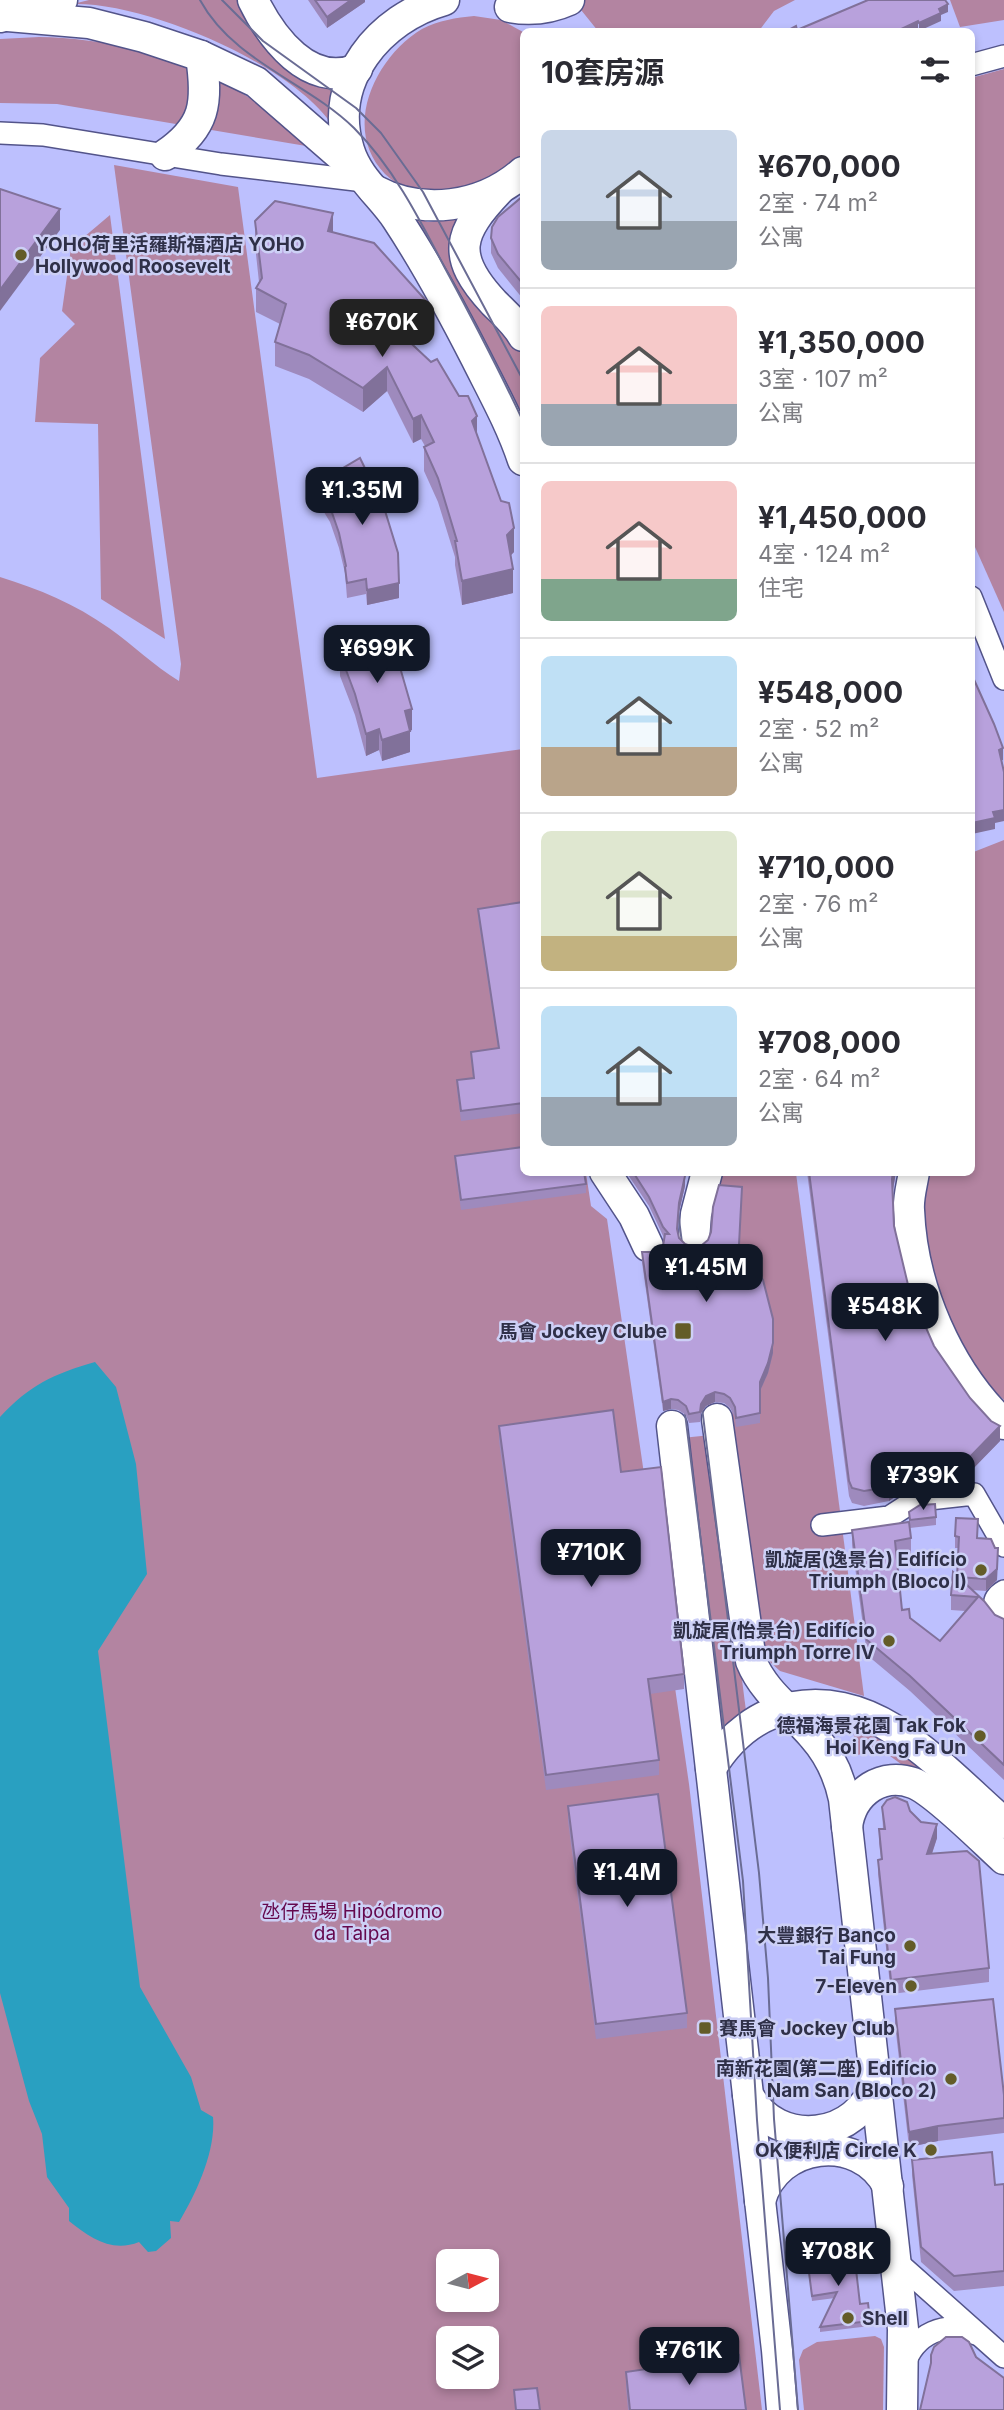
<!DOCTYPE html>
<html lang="zh">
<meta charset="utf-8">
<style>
body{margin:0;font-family:Inter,"Noto Sans SC",sans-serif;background:#f7f7f7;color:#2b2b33;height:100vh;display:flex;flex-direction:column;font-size:26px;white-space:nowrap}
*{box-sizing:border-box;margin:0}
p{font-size:23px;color:#7c7c81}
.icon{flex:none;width:38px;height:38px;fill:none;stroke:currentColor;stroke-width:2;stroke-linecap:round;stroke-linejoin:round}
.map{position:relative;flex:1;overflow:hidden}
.panel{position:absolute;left:520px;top:28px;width:455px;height:1148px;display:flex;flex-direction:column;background:#fff;border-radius:10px;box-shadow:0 4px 10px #0003}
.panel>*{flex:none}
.needle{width:46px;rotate:83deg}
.tools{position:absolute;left:436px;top:2249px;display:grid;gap:14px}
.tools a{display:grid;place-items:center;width:63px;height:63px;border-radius:10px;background:#fff;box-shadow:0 4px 10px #0003;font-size:35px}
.price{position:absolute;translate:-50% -60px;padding:0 16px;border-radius:14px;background:#111827;color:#fff;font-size:23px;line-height:46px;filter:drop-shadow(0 2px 4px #0008)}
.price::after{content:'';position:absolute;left:50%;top:42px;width:21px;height:16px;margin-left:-10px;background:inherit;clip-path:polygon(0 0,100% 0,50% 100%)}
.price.selected{background:#222;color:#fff}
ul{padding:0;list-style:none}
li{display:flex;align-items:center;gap:21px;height:175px;padding:0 21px}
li+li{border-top:2px solid #e1e1e2}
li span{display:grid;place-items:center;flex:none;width:196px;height:140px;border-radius:10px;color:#555}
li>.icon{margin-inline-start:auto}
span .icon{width:84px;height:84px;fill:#fffc;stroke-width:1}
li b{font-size:30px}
h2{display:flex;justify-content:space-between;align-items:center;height:84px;padding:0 21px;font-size:30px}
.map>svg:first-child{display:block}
</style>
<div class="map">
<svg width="1004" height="2410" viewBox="0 0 1004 2410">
<rect width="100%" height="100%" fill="#bdc0fe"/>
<g fill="#b384a1" fill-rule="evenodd">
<path d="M89 0H244L343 77 333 126C292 64 146 2 73 4Z"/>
<polygon points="573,0 795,0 774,11 758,32 598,31"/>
<polygon points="950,0 1004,0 1004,20 960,27"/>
<path d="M474 16 501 20 523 32V162C504 171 485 183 465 189 455 192 443 191 433 192 428 192 422 194 417 193 405 191 393 181 385 174 341 129 375 57 422 29 439 20 456 18 474 16Z"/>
<path d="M39 37C102 38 169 53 225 84 260 102 292 126 324 149L57 104 0 103V39Z"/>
<polygon points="1004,69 1004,612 971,538 971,78"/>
<path d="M114 165 238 187 317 778 523 749V1172L586 1173 591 1206 607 1219 689 1784 762 2410H0V577C39 589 75 604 109 628 133 645 154 666 179 681L181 664ZM448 2261H486V2300H448ZM448 2338H486V2376H448Z"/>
<polygon points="110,215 165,639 101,599 98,424 35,422 40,358 75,324 62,311 71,248"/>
<polygon points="411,217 428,222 459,219 523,351 523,446"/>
<path d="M1004 840V1400C967 1367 948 1320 933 1274 930 1264 925 1253 923 1243 919 1220 922 1195 925 1173L971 1172V853Z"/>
<polygon points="721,1173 796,1173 864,1696 780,1671 770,1662 758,1635 710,1221 714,1192"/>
<polygon points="711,1435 746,1711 719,1733 682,1438"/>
<polygon points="852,1724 882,1736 1004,1840 890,1756 867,1753 857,1755"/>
<polygon points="875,2336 881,2339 884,2347 883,2410 804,2410 799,2360 803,2350 817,2342"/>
</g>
<path fill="#29a0c1" d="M95 1362 116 1387 136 1464 147 1574 98 1651 140 1987 191 2077 201 2110 213 2117C216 2151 196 2194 179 2222L170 2221 171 2238 156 2251 148 2252 139 2242C112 2253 90 2238 69 2221V2208L47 2177 42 2134 29 2101 0 1993V1417C30 1385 53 1374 95 1362Z"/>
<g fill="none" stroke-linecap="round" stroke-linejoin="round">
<defs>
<g id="street">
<polyline points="971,65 1004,56"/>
<polyline points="0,133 43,135 221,164 364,181"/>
<polyline points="971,597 1004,679"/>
<polyline points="914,1497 920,1500 974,1494 1004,1546"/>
<polyline points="822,1525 889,1517 917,1499"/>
<path d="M1004 1591C990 1599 993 1611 1004 1621"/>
<polyline points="896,2261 1004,2357"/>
<path d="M904 2366C914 2334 946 2319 976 2334"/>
</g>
<g id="secondary">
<path d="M253 0C271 37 309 89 357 69"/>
<path d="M444 0C380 18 327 80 349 150 358 179 381 195 397 219 426 263 452 311 476 358 493 392 511 424 523 460"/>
<path d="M510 7C531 11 549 9 569 0"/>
<polyline points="8,16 89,23 144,37 201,56 256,82 356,169"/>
<path d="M165 155C206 127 208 103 201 56"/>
<path d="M374 190C422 216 482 208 523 172"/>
<path d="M499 190C458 233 450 256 494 303 504 313 516 323 523 336"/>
<polyline points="605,1172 634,1216 648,1246"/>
<path d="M914 1172C912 1185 908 1198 909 1210 912 1287 948 1371 1004 1424"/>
<polyline points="694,1239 696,1214 707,1172"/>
<path d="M717 1419 751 1661C764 1693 792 1711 813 1736 829 1754 839 1775 844 1799L903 2329 902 2410"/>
<polyline points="672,1426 777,2350 782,2410"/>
<path d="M711 1768C752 1700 826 1687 893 1729 933 1755 968 1791 1004 1823"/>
<path d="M847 1827C849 1811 857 1796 871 1787 884 1779 899 1778 913 1783 935 1791 984 1841 1004 1859"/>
<path d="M748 2095C777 2150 860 2140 876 2081"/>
<path d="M760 2201C776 2142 859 2131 888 2186"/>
</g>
<polyline id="primary" points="0,16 61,0"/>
</defs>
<use href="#street" stroke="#53548a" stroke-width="24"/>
<use href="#secondary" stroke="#53548a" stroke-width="33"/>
<use href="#primary" stroke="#53548a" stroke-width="35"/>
<use href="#street" stroke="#fff" stroke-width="21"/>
<use href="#secondary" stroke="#fff" stroke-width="30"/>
<use href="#primary" stroke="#fff" stroke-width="32"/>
<g stroke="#6a6c94" stroke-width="2">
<path d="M200 0C233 61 307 82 354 128 394 168 420 220 446 270 473 320 499 370 523 421"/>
<polyline points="222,0 263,41 356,108 381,133 423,192 523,380"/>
<polyline points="673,1172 684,1259"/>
<polyline points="700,1391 759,1873 768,1978 774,2119 798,2410"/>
<polyline points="683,1397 743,1881 757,2120 780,2410"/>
</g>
</g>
<g fill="#9e8abd">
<polygon points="308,0 365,0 365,2 327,28"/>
<polygon points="523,196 523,299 498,268 491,253 491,238"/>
<polygon points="255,221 333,233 430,329 413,345 477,435 514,552 511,555 513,593 462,605 455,565 455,557 438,502 424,471 424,447 425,446 421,439 413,443 387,391 363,412 309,379 275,366 275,342 280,324 256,312 256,288 259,282 255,245"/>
<polygon points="316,484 399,598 367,605 366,594 347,598 345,573 339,548 330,522 316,499"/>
<polygon points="347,636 412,730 410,731 410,752 382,761 379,750 366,756 355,715 340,676 340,654 347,652"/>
<polygon points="523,902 523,1113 461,1121 457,1090 457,1080 473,1078 471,1052 498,1048 478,918 478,909"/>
<polygon points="455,1156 586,1184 586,1193 461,1210 455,1166"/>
<polygon points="626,1172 685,1172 685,1186 679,1212 677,1231 679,1238 685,1244 693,1247 740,1245 773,1319 773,1353 768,1373 760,1391 760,1423 736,1427 735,1417 730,1408 724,1403 715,1402 706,1406 701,1413 700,1422 689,1423 686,1415 678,1410 671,1409 663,1411 642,1262 642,1252 656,1252 663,1246 664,1238 649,1206"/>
<polygon points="807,1172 896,1172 893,1191 894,1226 909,1289 934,1346 1000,1441 964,1478 952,1483 922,1487 913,1484 889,1501 864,1506 852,1503 849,1496"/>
<polygon points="499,1426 621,1472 684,1674 684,1689 650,1694 659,1760 659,1775 546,1790 499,1441"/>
<polygon points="909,1512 936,1517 936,1525 910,1528"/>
<polygon points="852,1530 911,1538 911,1554 896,1556 902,1610 910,1618 940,1641 965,1611 951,1610 951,1595 957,1576 958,1548 955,1548 955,1536 977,1538 998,1560 997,1580 986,1591 972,1590 995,1615 1004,1619 1004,1780 910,1691 867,1655 852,1545"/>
<polygon points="568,1806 687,2013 687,2028 596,2039 568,1821"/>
<polygon points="882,1807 910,1811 937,1838 932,1854 989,1968 989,1982 891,1994 878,1874 878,1860 881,1859 879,1843 879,1829 883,1829"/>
<polygon points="895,2009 1004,2095 1004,2133 938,2141 909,2147 895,2024"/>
<polygon points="912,2160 995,2185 1004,2184 1004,2286 954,2291 921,2262 912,2175"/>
<polygon points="807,2257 860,2304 870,2321 870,2326 820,2332 820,2327 835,2298 812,2301"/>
<polygon points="626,2372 746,2410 628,2410 626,2387"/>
</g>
<g fill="#81719a">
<polygon points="351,0 365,0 365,2 327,28 327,17"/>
<polygon points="948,4 948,12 941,15 941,21 919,31 919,23 939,9"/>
<polygon points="918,21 918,29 912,32 895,32"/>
<polygon points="60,209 60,230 0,311 0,290"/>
<polygon points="333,213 333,237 328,231"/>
<polygon points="430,305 430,329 400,357 400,333"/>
<polygon points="387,367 387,391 363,412 363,388"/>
<polygon points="421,415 421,439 413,443 413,419"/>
<polygon points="477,416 477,440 472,421"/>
<polygon points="514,528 514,552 507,559 507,535"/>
<polygon points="513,569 513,593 462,605 462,581"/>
<polygon points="399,583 399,598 367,605 367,590"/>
<polygon points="412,709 412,730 405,732 405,711"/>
<polygon points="379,729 379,750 366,756 366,734"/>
<polygon points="410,731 410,752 382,761 382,740"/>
<polygon points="1003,748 1003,760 999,761 999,750"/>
<polygon points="1004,810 1004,821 995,823 995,829 972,834 972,823 993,812"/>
<polygon points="893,1172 896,1172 892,1194 892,1179"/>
<polygon points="685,1176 685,1186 679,1212 677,1238 679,1203"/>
<polygon points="773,1343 773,1353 768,1373 760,1391 760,1382"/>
<polygon points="715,1392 715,1402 706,1406 701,1413 700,1422 701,1404 706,1396"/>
<polygon points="671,1399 671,1409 663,1411 663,1402"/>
<polygon points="1000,1426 1000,1441 964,1478 952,1483 952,1468"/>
<polygon points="913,1469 913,1484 889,1501 889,1487"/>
<polygon points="998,1548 997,1580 986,1591 986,1579"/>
<polygon points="937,1824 937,1838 927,1868 927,1854"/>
<polygon points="938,2126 938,2141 909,2147 909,2132"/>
</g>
<g fill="#b8a1dc" stroke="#81719a" stroke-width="2">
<polygon points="315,0 351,0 327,17"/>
<polygon points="868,0 945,0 948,4 939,9 941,13 919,23 918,21 895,32 785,32 796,26 797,30"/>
<polygon points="0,189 60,209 0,290"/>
<polygon points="523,196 523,284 498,254 491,238 492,227 498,217"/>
<polygon points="275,201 333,213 328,231 374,243 430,305 400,333 431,362 437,359 459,396 468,396 477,416 472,421 501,501 509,503 514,528 507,535 513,569 462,581 455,541 457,541 438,478 424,447 434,442 421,415 413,419 387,367 363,388 309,355 275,342 286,304 256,288 262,278 255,221"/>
<polygon points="360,458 375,489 378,488 398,553 399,583 367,590 366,579 347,583 345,567 346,566 339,533 330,507 316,484"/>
<polygon points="374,627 379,643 384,642 388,653 395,650 412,709 405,711 410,731 382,740 379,729 366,734 355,694 340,654 350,651 347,636"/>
<polygon points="971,673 994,724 1003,748 999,750 1004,772 1004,810 993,812 995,818 972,823 971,817"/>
<polygon points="523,902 523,1103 461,1111 457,1080 474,1078 471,1052 499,1048 478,909"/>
<polygon points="523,1147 523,1172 584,1172 586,1184 461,1200 455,1156"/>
<polygon points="633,1172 685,1172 685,1176 679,1203 677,1229 679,1238 685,1244 693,1247 702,1245 708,1240 711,1232 713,1207 719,1185 742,1187 739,1245 763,1280 773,1319 773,1343 768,1363 760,1382 760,1413 736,1418 735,1407 730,1398 724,1394 715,1392 706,1396 701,1404 700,1412 689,1414 686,1406 678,1400 671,1399 663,1402 642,1252 656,1252 663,1246 665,1234 669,1234 663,1227 649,1197"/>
<polygon points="809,1172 893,1172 892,1179 894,1226 909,1289 934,1346 970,1398 991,1421 1000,1426 964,1463 952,1468 922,1472 913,1469 889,1487 864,1491 852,1488 849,1481"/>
<polygon points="613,1410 621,1472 661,1467 684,1674 648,1679 659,1760 546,1775 499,1426"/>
<polygon points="935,1504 936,1517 910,1520 909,1512 920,1505"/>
<polygon points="956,1518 978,1519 977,1538 991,1539 995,1548 998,1548 997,1569 986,1579 957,1577 959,1537 955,1536"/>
<polygon points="909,1522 911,1538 895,1541 902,1610 909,1609 910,1618 940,1641 978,1597 951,1595 953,1572 984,1601 995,1615 1004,1619 1004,1765 910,1676 867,1640 852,1530"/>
<polygon points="658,1794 687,2013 596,2024 568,1806"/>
<polygon points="895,1797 907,1802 910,1811 921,1822 937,1824 927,1854 967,1851 979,1861 989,1968 891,1980 878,1860 882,1859 879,1829 885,1829 882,1807 887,1800"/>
<polygon points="993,1999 1004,2095 1004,2118 938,2126 909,2132 895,2009"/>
<polygon points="992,2152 995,2185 1004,2184 1004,2271 954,2276 921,2247 912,2160"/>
<polygon points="854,2252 860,2304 868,2303 870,2321 820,2327 837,2292 812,2296 807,2257"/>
<polygon points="946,2337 962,2337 969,2342 976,2357 1004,2378 1004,2410 920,2410 931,2363 931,2355 934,2347"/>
<polygon points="739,2355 746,2410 630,2410 626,2372"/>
<polygon points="537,2388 540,2410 516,2410 514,2390"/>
</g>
<g fill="#635c28" stroke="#cdd0f6" stroke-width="2.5">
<circle cx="21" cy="255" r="7"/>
<rect x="674" y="1322" width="18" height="18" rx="3.5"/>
<circle cx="981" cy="1570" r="7"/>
<circle cx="889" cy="1641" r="7"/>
<circle cx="980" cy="1736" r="7"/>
<circle cx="910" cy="1946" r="7"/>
<circle cx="911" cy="1986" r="7"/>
<rect x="698" y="2021" width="14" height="14" rx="3.5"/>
<circle cx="951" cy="2079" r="7"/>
<circle cx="931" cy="2150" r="7"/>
<circle cx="848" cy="2318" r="7"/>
</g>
<g text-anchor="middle" stroke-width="5" stroke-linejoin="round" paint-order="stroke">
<g font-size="19" font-weight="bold" fill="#2f3048" stroke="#cdd0f6" text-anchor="end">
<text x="35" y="251" text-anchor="start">YOHO荷里活羅斯福酒店 YOHO<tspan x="35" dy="22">Hollywood Roosevelt</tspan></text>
<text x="667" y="1338">馬會 Jockey Clube</text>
<text x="967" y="1566">凱旋居(逸景台) Edifício<tspan x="967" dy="22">Triumph (Bloco I)</tspan></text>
<text x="875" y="1637">凱旋居(怡景台) Edifício<tspan x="875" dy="22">Triumph Torre IV</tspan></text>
<text x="966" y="1732">德福海景花園 Tak Fok<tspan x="966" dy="22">Hoi Keng Fa Un</tspan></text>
<text x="896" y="1942">大豐銀行 Banco<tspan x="896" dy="22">Tai Fung</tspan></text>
<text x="897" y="1993">7-Eleven</text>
<text x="719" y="2035" text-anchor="start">賽馬會 Jockey Club</text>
<text x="937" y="2075">南新花園(第二座) Edifício<tspan x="937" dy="22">Nam San (Bloco 2)</tspan></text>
<text x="917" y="2157">OK便利店 Circle K</text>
<text x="862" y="2325" text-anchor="start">Shell</text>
</g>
<g font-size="19" fill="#65084d" stroke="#cdd0f6">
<text x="352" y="1918">氹仔馬場 Hipódromo<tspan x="352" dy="22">da Taipa</tspan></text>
</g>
</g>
</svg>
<div class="tools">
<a><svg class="needle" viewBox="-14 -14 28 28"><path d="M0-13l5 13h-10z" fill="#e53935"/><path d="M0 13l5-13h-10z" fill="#7c7c81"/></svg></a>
<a><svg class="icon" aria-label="layers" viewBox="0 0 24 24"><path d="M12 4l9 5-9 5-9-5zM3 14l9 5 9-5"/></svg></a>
</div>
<b class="price selected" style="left:382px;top:359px">¥670K</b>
<b class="price" style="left:362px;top:527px">¥1.35M</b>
<b class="price" style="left:377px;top:685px">¥699K</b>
<b class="price" style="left:706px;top:1304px">¥1.45M</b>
<b class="price" style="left:885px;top:1343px">¥548K</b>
<b class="price" style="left:923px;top:1512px">¥739K</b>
<b class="price" style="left:591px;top:1589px">¥710K</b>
<b class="price" style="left:627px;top:1909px">¥1.4M</b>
<b class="price" style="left:838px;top:2288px">¥708K</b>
<b class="price" style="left:689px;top:2387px">¥761K</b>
<section class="panel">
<h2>10套房源<svg class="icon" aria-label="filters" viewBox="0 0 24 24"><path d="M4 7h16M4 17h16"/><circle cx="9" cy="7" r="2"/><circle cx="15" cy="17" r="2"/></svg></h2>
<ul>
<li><span style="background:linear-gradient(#c9d6e8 65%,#9aa5b1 0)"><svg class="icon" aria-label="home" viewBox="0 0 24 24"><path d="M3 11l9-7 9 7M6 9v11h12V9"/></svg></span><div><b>¥670,000</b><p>2室 · 74 m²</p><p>公寓</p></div></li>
<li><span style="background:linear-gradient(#f6c9c9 70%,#9aa5b1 0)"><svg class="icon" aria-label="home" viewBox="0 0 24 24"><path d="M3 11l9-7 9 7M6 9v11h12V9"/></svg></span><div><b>¥1,350,000</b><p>3室 · 107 m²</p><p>公寓</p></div></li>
<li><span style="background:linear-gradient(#f6c9c9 70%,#7fa58c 0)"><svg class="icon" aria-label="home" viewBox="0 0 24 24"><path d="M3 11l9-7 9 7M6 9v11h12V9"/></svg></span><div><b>¥1,450,000</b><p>4室 · 124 m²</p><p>住宅</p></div></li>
<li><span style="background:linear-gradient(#bfe0f5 65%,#b9a48a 0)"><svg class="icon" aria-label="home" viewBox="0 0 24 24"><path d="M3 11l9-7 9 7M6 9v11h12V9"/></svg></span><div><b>¥548,000</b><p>2室 · 52 m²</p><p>公寓</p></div></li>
<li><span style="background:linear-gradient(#dfe7d0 75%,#c2b280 0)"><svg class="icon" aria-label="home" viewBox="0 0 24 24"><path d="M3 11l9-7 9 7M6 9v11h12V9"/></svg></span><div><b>¥710,000</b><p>2室 · 76 m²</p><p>公寓</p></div></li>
<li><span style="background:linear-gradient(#bfe0f5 65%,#9aa5b1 0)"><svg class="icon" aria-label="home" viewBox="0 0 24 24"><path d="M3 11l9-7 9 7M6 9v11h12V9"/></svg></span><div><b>¥708,000</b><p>2室 · 64 m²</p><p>公寓</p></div></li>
</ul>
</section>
</div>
